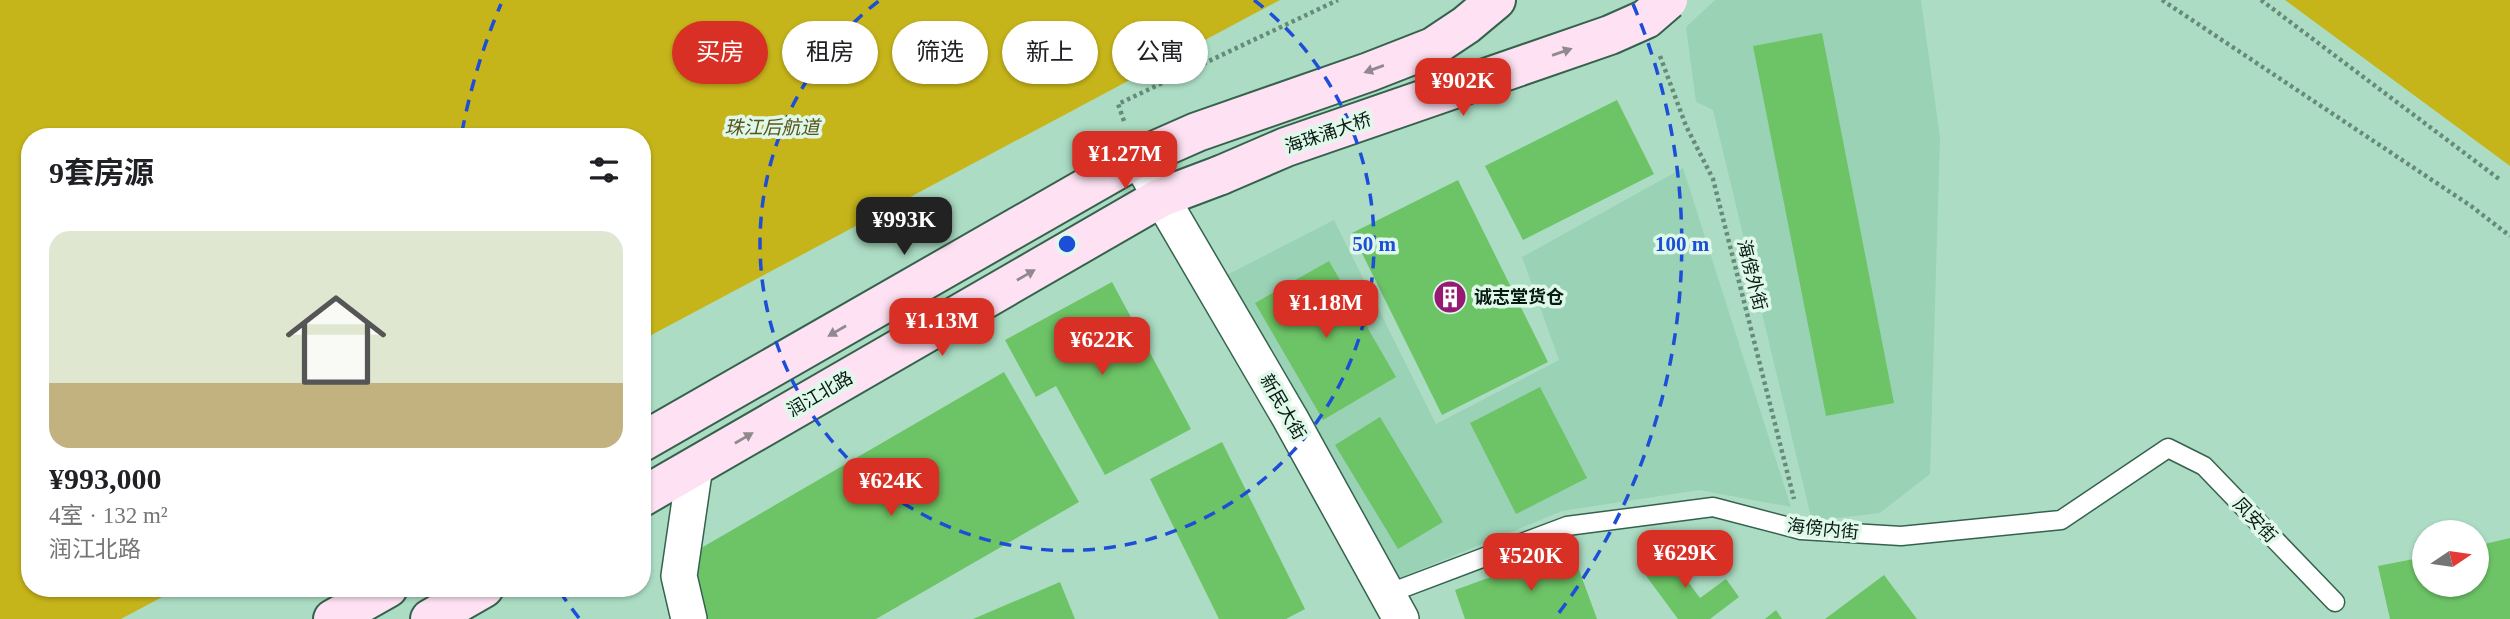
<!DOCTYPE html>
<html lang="zh">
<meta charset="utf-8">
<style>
body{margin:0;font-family:"Times New Roman","Noto Sans SC",serif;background:#f2f2f2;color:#202124;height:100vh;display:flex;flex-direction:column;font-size:26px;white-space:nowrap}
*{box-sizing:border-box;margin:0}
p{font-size:23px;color:#757577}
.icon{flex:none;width:38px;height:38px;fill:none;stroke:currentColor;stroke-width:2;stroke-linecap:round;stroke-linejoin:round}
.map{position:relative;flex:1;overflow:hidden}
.panel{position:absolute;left:21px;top:128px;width:630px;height:469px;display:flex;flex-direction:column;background:#fff;border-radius:28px;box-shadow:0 2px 5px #0004}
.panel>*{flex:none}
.top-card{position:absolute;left:672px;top:21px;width:665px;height:63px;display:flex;gap:14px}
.needle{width:46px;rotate:77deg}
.fabs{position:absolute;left:2412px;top:520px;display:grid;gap:14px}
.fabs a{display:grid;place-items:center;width:77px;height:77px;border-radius:50%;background:#fff;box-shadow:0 2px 5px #0004;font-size:35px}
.price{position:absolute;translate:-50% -60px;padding:0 16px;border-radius:14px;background:#d93025;color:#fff;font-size:23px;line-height:46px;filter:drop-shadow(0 2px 4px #0008)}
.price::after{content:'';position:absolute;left:50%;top:42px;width:21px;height:16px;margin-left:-10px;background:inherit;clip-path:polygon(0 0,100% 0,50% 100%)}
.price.on{background:#222;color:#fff}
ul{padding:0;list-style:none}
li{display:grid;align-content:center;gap:14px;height:371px;padding:0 28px}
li+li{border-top:2px solid #e0e0e0}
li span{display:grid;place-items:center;height:217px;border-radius:21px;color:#555}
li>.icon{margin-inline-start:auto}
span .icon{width:126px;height:126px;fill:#fffc;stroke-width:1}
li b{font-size:30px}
h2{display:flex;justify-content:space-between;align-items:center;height:84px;padding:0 28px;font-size:30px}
.chip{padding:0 24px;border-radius:32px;background:#fff;box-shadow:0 2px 5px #0004;font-size:24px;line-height:63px}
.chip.on{background:#d93025;color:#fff}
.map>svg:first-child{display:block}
</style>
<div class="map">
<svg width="2510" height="619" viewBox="0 0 2510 619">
<rect width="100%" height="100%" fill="#acddc4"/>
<g fill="#9ad2b6">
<polygon points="1715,0 1921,0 1940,137 1930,474 1880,513 1812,521 1713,110 1696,102 1686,27"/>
<polygon points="1683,168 1791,507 1699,490 1562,511 1390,582 1221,278 1334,220 1436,424 1559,360 1522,257"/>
</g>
<g fill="#c6b51a">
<polygon points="0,0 1280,0 642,340 642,136 30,136 30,588 179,588 121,619 0,619"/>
<polygon points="2285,0 2510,0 2510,166"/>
</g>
<g fill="#6dc466">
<polygon points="1822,33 1894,403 1826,416 1753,46"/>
<polygon points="1617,100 1654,174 1523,240 1485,166"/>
<polygon points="1458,180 1548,362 1442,415 1352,233"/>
<polygon points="1329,261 1396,377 1323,420 1255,303"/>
<polygon points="1112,282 1191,429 1105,475 1056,386 1036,397 1005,340"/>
<polygon points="1004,372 1079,502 876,619 708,619 695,597 696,551"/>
<polygon points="1540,387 1587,478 1516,514 1470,423"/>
<polygon points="1380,417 1443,522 1398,549 1335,445"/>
<polygon points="1222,442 1305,609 1286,619 1219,619 1150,479"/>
<polygon points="2510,538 2510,619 2390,619 2378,566 2424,557 2424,584 2476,584 2476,546"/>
<polygon points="1662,547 1700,598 1726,579 1739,597 1710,619 1678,619 1638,565"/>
<polygon points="1571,548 1597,619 1465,619 1455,590"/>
<polygon points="1884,575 1917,619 1825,619"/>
<polygon points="1060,582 1075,619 973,619"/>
<polygon points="1776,610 1782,619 1765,619"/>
</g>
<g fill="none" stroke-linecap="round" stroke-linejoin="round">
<defs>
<polyline id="service" points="1387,594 1567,526 1713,507 1801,530 1901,536 2061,520 2168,448 2204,466 2335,602"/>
<g id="minor">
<polyline points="1138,158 1290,418 1401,619"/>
<polyline points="689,619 679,576 695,466"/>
</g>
<g id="secondary">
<polyline points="642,442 1138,158 1197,132 1369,72 1433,47 1466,25 1496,0"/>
<polyline points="642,497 1160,198 1221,175"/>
<polyline points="333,619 388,588"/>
<polyline points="430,619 484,588"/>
</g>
</defs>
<use href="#service" stroke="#35624d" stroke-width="21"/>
<use href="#minor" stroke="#35624d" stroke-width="38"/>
<use href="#secondary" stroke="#35624d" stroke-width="42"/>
<g stroke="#678b79" stroke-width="4.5" stroke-dasharray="3.5 3.5" stroke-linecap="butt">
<polyline points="2162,0 2471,206 2510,236"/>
<polyline points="2261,0 2499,179"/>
<polyline points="1660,56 1686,126 1713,179 1794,499"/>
<polyline points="1124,121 1118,104 1338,0"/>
</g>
<use href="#service" stroke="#fff" stroke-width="18"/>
<use href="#minor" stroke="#fff" stroke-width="35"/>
<use href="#secondary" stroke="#fee2f3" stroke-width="38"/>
<defs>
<polyline id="secondary-bridge" points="1221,175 1286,147 1610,35 1646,19 1668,0"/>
</defs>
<use href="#secondary-bridge" stroke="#35624d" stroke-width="42" stroke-linecap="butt"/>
<use href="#secondary-bridge" stroke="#fee2f3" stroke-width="38"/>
</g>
<defs><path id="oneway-solid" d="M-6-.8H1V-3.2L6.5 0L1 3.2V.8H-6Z" transform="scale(1.75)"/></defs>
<g fill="#90898e">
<use href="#oneway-solid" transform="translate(1562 52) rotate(-19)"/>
<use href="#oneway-solid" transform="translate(1374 69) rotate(160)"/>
<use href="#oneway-solid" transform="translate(1026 275) rotate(-30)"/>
<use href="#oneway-solid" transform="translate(837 331) rotate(150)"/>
<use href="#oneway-solid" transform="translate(744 438) rotate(-30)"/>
</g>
<g fill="none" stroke="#1d4ed8" stroke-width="3.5" stroke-dasharray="12 9">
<path d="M1254 0A307 307 0 1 1 880 0"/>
<path d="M579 618A615 615 0 0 1 560 592M462 132A615 615 0 0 1 501 4M1633 4A615 615 0 0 1 1555 618"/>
</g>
<defs>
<symbol id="building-disc" viewBox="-11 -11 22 22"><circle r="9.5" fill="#961973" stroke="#dff8ea"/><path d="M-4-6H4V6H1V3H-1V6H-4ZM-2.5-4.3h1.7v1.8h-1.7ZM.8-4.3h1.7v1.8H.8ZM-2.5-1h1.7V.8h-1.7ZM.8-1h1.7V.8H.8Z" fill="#fff"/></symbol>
</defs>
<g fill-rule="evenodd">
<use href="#building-disc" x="1431" y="278" width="38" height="38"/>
</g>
<g text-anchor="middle" stroke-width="7" stroke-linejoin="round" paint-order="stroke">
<g font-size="18" fill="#091c13" stroke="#dff8ea">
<text transform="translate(1328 133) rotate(-19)" y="6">海珠涌大桥</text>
<text transform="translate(1752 275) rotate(76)" y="6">海傍外街</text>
<text transform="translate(820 394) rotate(-30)" y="6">润江北路</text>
<text transform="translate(1283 407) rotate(60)" y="6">新民大街</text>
<text transform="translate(2255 520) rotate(46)" y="6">凤安街</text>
<text transform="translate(1823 529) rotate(6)" y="6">海傍内街</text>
</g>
<g font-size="18" font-weight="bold" fill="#091c13" stroke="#dff8ea" text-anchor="start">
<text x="1474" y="303">诚志堂货仓</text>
</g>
<g font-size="19" font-style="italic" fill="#5a541e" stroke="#dff8ea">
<text x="772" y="134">珠江后航道</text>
</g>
</g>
<circle cx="1067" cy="244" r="10" fill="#1d4ed8" stroke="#dff8ea" stroke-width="3.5"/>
<g font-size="21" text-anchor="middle" font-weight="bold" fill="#1d4ed8" stroke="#dff8ea" stroke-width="7" stroke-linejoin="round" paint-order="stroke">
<text x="1374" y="251">50 m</text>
<text x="1682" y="251">100 m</text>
</g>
</svg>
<div class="fabs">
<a><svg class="needle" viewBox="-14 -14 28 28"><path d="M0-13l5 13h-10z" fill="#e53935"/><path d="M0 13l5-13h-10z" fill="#757577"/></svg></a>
</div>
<b class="price" style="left:1463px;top:118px">¥902K</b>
<b class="price" style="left:1125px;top:191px">¥1.27M</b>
<b class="price on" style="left:904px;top:257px">¥993K</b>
<b class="price" style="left:1326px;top:340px">¥1.18M</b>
<b class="price" style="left:942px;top:358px">¥1.13M</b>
<b class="price" style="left:1102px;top:377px">¥622K</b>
<b class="price" style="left:891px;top:518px">¥624K</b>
<b class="price" style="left:1685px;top:590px">¥629K</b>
<b class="price" style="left:1531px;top:593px">¥520K</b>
<div class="top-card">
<a class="chip on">买房</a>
<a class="chip">租房</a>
<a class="chip">筛选</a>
<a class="chip">新上</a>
<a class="chip">公寓</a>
</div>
<section class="panel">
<h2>9套房源<svg class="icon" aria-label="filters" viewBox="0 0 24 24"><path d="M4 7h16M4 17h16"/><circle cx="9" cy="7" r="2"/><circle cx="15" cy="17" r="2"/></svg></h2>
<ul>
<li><span style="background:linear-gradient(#dfe7d0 70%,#c2b280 0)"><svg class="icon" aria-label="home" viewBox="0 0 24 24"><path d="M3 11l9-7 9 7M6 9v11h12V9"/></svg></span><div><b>¥993,000</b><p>4室 · 132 m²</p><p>润江北路</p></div></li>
</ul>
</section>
</div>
